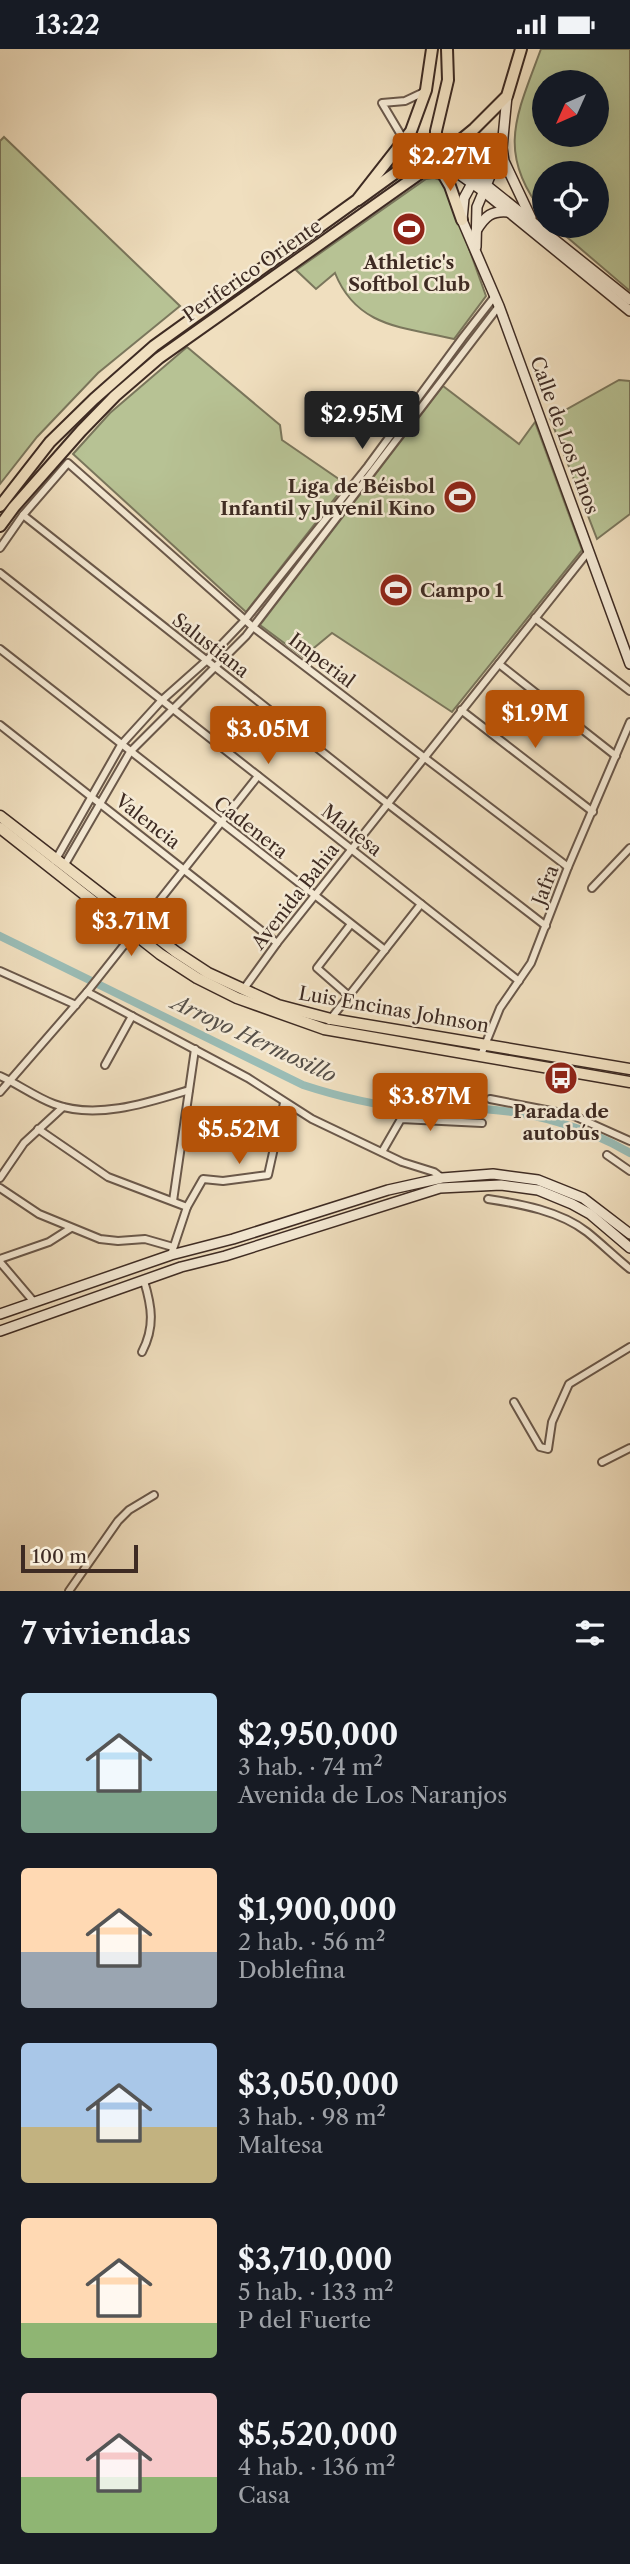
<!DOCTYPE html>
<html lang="es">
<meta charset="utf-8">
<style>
body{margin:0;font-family:"Libre Caslon Text",serif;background:#242831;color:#f1f3f6;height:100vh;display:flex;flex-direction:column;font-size:26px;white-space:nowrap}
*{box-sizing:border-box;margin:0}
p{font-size:23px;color:#9ea1a6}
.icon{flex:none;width:38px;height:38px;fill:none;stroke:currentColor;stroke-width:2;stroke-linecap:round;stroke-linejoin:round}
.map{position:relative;height:1542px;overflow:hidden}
.panel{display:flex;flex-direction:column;background:#171b24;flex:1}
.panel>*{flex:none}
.needle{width:46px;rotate:225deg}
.tools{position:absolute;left:532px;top:21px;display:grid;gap:14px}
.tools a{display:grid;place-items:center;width:77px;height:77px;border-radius:50%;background:#171b24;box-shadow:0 7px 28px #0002;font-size:35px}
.scale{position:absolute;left:21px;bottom:18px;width:117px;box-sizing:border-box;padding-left:7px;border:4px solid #3e2b23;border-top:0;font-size:19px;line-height:24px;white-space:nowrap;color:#3e2b23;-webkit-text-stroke:5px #f5ead5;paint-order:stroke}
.price{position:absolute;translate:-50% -60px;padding:0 16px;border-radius:7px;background:#b45309;color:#fff;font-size:23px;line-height:46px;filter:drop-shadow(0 2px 4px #0008)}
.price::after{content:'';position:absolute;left:50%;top:42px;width:21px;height:16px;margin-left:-10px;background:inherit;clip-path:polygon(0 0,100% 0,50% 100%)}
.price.active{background:#222;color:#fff}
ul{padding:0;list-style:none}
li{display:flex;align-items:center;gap:21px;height:175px;padding:0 21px}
li span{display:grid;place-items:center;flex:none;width:196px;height:140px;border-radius:7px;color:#555}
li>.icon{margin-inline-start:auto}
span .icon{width:84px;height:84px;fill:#fffc;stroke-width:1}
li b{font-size:30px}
h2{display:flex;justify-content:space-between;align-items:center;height:84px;padding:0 21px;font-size:30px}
.status{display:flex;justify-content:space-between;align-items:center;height:49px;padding:0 35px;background:#171b24;direction:ltr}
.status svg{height:19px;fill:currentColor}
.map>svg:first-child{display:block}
</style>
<div class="status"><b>13:22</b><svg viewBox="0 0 49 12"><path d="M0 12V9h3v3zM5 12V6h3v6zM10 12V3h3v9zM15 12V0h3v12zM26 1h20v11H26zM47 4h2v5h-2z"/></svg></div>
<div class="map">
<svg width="630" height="1542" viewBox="0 0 630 1542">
<rect width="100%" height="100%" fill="#f0dfbf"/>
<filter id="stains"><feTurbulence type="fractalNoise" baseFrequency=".00286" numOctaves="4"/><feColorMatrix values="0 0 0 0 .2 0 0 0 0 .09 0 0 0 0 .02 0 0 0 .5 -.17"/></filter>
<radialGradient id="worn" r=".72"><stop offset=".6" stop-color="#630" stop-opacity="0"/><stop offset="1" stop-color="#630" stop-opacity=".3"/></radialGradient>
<g fill="#b7c294" stroke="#7a765c" stroke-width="2" fill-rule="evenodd">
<path d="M541 0H630V242L554 177H597V124H544V165C495 104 517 65 541 0ZM544 33H597V86H544Z"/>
<polygon points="4,88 180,257 98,324 37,388 0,435 0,92"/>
<path d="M434 129 441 131 447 138 486 247 454 290C404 278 357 279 335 224L316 240 296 221 426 130Z"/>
<polygon points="187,298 280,376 282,391 346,435 246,563 73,405 110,364"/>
<polygon points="619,331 630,332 630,465 597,490 549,366 567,360"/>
<polygon points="443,337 519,395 535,373 582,501 452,663 332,584 303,608 260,576"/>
</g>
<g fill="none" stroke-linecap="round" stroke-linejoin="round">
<path stroke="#9abcb5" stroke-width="8" d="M0 887 303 1036C340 1048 373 1056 412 1060 435 1062 459 1059 482 1060 533 1063 586 1078 630 1104"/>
<defs>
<g id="street">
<polyline points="404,91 382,54 405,52 424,43"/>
<polyline points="23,466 388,755 546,877"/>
<polyline points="0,499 23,466 68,414 253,578 568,818"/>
<polyline points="0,524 519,932"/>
<polyline points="535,569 630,642"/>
<polyline points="0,600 385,901"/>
<polyline points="499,615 616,707"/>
<polyline points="461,661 593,763"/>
<polyline points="0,676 277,894"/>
<polyline points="55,812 121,696 161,652 206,612 245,571 368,417 463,288 495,247"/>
<polyline points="64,817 130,703 246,587 499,257"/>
<polyline points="592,839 630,799"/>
<polyline points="0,922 76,956"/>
<polyline points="243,941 277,894 588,503"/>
<polyline points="87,943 248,1029 312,1070 402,1113 434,1123 442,1129"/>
<polyline points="349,947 317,919 351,875"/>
<polyline points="329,972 421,855"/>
<polyline points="481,1006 500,959 531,914 568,818 630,673"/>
<polyline points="105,1016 132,967"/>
<path d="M0 1027C18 1035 35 1048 54 1055 96 1071 147 1054 189 1041"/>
<polyline points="0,1043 87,943 258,727"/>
<polyline points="490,1050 572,1066 630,1092"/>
<polyline points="38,1080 108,1128 187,1158 171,1206"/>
<polyline points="382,1103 401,1070 482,1074"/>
<polyline points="607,1106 630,1122"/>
<polyline points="0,1129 24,1094 63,1058"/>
<polyline points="0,1139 39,1165 100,1190 118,1192 145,1190 173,1198"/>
<path d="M488 1150C521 1155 560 1162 587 1183 602 1195 615 1208 630 1220"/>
<polyline points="173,1152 195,1000"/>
<polyline points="187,1158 203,1130 223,1132 268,1126 284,1054"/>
<polyline points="0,1210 49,1193 71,1179"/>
<polyline points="0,1213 34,1253"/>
<path d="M142 1303C155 1278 152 1258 144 1232"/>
<polyline points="514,1353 540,1398 548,1400 552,1373 569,1335 630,1298"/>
<polyline points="602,1413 630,1399"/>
<polyline points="69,1542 118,1472 129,1461 154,1446"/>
</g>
<g id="secondary">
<polyline points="507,47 502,99 504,112 531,169"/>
<polyline points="446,104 630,251"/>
<polyline points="435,111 449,118 483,142 630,262"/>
<polyline points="476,127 464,149 462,171 499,257 630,615"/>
<path d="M476 182C485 167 492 161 509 163"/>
<polyline points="476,198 477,158 501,101"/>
<polyline points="0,1265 171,1206 233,1190 388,1141 442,1129 493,1125 538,1131 583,1149 630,1185"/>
<polyline points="0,1282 181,1218 225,1207 440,1139 501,1136 538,1141 572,1155 590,1165 630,1199"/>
</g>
<g id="primary">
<polyline points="0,767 176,903 208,924 278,956 331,970 630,1020"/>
<polyline points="0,779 160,905 197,929 237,949 324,980 630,1033"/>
</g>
<g id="highway">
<polyline points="447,0 448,31 436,82 435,111 450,137 462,171"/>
<polyline points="358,151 405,117 440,103"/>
<polyline points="0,457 50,393 94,350 154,297 357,151 411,82 426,41 432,0"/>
<polyline points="0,477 14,458 81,382 115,347 159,309 419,125 474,80 507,47 521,0"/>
</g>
</defs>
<use href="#street" stroke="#6a584a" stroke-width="10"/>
<use href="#secondary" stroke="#3e2b23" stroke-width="12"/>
<use href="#primary" stroke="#3e2b23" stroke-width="13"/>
<use href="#highway" stroke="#3e2b23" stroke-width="14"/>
<use href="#street" stroke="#f5ead5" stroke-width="6"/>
<use href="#secondary" stroke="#f5ead5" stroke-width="9"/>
<use href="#primary" stroke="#f0dfbf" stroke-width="10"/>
<use href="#highway" stroke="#f0dfbf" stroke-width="10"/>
</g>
<defs>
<symbol id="stadium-disc" viewBox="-11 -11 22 22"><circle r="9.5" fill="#8f2418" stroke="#f5ead5"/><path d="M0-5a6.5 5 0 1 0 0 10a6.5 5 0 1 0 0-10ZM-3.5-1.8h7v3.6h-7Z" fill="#fff"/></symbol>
<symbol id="bus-disc" viewBox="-11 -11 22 22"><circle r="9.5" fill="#8f2418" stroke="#f5ead5"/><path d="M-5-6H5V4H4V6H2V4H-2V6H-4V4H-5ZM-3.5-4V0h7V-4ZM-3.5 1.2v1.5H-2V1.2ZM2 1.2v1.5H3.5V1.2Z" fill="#fff"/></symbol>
</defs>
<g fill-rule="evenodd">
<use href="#stadium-disc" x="390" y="161" width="38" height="38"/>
<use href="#stadium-disc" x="441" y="429" width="38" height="38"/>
<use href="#stadium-disc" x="377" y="522" width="38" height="38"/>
<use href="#bus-disc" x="542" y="1010" width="38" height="38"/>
</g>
<g text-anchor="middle" stroke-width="5" stroke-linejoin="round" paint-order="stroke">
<g font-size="19" font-weight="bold" fill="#3e2b23" stroke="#f5ead5">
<text x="409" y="220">Athletic's<tspan x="409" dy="22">Softbol Club</tspan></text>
<text x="435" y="444" text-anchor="end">Liga de Béisbol<tspan x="435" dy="22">Infantil y Juvenil Kino</tspan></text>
<text x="420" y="548" text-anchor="start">Campo 1</text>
<text x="561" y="1069">Parada de<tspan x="561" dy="22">autobús</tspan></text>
</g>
<g font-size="19" fill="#3e2b23" stroke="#f5ead5">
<text transform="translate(252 221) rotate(-35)" y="7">Periferico Oriente</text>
<text transform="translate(565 386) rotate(70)" y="7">Calle de Los Pinos</text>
<text transform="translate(211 596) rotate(38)" y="7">Salustiana</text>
<text transform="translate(322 611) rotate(37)" y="7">Imperial</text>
<text transform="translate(148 772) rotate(38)" y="7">Valencia</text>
<text transform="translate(251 778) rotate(38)" y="7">Cadenera</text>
<text transform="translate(352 781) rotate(38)" y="7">Maltesa</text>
<text transform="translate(545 836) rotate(-69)" y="7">Jafra</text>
<text transform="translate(295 847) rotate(-52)" y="7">Avenida Bahia</text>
<text transform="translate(394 960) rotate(10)" y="7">Luis Encinas Johnson</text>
</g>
<g font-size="21" font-style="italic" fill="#554f48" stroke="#f5ead5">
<text transform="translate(254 990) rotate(25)" y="7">Arroyo Hermosillo</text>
</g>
</g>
<rect width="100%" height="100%" filter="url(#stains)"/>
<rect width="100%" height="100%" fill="url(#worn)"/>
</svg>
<div class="tools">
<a><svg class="needle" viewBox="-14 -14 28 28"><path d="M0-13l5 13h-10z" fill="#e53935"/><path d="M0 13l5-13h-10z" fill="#9ea1a6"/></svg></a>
<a><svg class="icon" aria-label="locate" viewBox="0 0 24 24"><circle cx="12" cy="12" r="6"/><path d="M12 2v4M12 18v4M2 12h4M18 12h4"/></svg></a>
</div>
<div class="scale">100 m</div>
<b class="price" style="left:450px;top:144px">$2.27M</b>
<b class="price active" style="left:362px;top:402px">$2.95M</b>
<b class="price" style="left:535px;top:701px">$1.9M</b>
<b class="price" style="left:268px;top:717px">$3.05M</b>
<b class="price" style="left:131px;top:909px">$3.71M</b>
<b class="price" style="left:430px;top:1084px">$3.87M</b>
<b class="price" style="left:239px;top:1117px">$5.52M</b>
</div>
<section class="panel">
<h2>7 viviendas<svg class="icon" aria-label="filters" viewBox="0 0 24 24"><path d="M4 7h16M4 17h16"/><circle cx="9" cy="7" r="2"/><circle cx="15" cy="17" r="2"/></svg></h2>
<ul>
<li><span style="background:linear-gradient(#bfe0f5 70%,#7fa58c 0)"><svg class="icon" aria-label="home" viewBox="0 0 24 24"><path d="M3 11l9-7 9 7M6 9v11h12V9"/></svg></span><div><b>$2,950,000</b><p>3 hab. · 74 m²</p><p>Avenida de Los Naranjos</p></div></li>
<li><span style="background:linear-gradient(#ffd9b3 60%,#9aa5b1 0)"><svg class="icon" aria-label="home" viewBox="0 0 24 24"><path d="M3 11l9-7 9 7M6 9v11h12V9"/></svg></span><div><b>$1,900,000</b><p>2 hab. · 56 m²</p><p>Doblefina</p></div></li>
<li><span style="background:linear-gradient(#a9c7e8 60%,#c2b280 0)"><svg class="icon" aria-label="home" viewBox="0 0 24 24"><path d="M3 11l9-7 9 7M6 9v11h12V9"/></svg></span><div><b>$3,050,000</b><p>3 hab. · 98 m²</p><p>Maltesa</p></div></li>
<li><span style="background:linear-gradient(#ffd9b3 75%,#8fb573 0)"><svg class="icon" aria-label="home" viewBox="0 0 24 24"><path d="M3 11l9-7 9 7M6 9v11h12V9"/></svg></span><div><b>$3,710,000</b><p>5 hab. · 133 m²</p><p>P del Fuerte</p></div></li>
<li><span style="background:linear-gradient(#f6c9c9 60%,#8fb573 0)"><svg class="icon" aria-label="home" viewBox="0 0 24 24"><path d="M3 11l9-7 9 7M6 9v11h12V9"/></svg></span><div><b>$5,520,000</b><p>4 hab. · 136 m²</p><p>Casa</p></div></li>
</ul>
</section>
